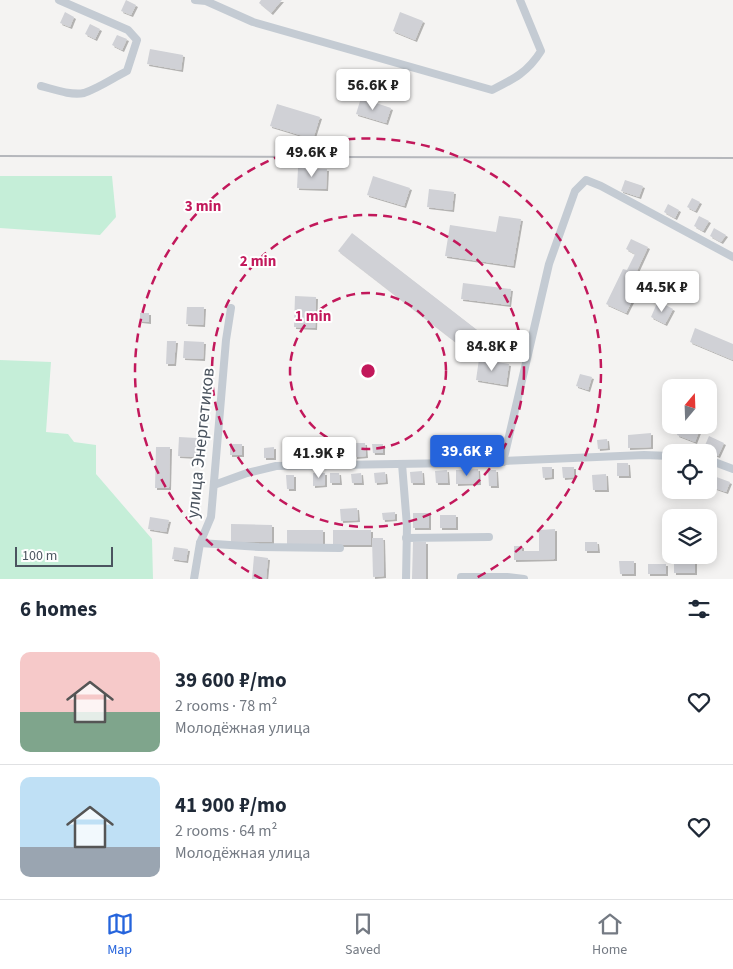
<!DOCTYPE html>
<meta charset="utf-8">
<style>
body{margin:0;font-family:"Source Sans 3",sans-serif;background:#f2f2f3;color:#1f2937;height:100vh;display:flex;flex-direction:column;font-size:19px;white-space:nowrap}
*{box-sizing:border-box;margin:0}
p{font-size:16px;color:#747a83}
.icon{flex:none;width:28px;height:28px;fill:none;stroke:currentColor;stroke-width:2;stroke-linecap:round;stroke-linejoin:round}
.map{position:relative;height:579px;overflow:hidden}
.details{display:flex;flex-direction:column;background:#fff;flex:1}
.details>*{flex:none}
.needle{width:32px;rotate:19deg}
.buttons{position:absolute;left:662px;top:379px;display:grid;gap:10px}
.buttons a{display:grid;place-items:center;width:55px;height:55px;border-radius:10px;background:#fff;box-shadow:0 2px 12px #0003;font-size:25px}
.scale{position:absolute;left:15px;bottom:12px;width:98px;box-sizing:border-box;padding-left:5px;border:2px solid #4b545f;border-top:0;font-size:14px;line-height:18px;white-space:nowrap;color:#4b545f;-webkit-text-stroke:4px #fff;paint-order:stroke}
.price{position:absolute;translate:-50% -42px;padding:0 11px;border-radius:5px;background:#fff;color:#222;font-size:16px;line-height:32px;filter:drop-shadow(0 1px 2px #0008)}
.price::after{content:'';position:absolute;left:50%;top:30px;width:15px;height:11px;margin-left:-8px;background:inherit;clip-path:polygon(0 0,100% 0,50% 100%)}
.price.active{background:#2564dc;color:#fff}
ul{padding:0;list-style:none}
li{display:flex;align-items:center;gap:15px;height:125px;padding:0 20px}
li+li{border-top:1px solid #e0e1e3}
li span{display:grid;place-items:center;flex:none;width:140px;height:100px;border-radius:10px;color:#555}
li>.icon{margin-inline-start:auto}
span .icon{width:60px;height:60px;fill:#fffc;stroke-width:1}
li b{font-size:21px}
h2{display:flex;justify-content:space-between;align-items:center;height:60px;padding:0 20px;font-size:21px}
.tab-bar{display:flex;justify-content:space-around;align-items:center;height:70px;border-top:1px solid #e0e1e3;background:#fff;font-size:14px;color:#747a83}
.tab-bar a{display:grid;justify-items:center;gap:2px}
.tab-bar .active{color:#2564dc}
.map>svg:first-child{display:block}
</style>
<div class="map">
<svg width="733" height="579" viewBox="0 0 733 579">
<defs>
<filter id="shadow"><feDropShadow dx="2" dy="2" stdDeviation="0" flood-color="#0004"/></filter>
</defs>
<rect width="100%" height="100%" fill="#f4f3f2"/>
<g fill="#c5eed8">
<polygon points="0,176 112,176 116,217 100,235 0,228"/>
<polygon points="0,360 51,362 46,432 68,434 74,442 96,445 96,474 152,539 153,579 0,579"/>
</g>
<g fill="#d0d1d6" filter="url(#shadow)">
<polygon points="126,0 136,5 131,15 121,11"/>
<polygon points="261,0 282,0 271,13 259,3"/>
<polygon points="65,12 74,17 70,27 60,23"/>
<polygon points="400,12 423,21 415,40 393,31"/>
<polygon points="90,24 100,29 95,39 85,34"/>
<polygon points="117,35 127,39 122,50 112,45"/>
<polygon points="150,49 183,55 181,70 147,64"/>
<polygon points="361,98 391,108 386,123 356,114"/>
<polygon points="277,104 320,117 313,139 270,126"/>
<polygon points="298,168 327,169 326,189 297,188"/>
<polygon points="373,176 410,188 404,206 367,195"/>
<polygon points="625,180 643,186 639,197 621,191"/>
<polygon points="429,189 454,192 452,210 427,207"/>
<polygon points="692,198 700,202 695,211 687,207"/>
<polygon points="668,204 679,210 675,218 664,212"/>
<polygon points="499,216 521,219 513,266 445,256 450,225 496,232"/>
<polygon points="699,216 709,221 703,231 694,226"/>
<polygon points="714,228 726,235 721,242 710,236"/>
<polygon points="352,233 481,333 467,351 338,251"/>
<polygon points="631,239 648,247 635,275 643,279 626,313 606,304 623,269 627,270 635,254 626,249"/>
<polygon points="463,283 511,289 509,305 461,299"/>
<polygon points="295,296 316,297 315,328 294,327"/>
<polygon points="658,301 673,309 665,324 651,317"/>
<polygon points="187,307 204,307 203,325 186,324"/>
<polygon points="140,313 149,313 149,322 140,321"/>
<polygon points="695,328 733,344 733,360 690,342"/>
<polygon points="167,341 176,341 174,364 166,364"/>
<polygon points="184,341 204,342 203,359 183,358"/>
<polygon points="479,359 509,364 506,385 476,380"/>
<polygon points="580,374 592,377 588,390 576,386"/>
<polygon points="680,425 690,425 700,429 695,442 677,435"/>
<polygon points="651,433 651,447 628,448 628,435"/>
<polygon points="709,436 724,443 718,456 703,450"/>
<polygon points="179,437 197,438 196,457 178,456"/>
<polygon points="487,437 488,451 480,451 480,438"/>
<polygon points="607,439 608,448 598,449 597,440"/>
<polygon points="312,443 325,443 325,455 312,456"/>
<polygon points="354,443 365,443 366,456 355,457"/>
<rect x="230" y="444" width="12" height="11"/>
<polygon points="289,444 303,444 304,456 289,457"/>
<polygon points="372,444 383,444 383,453 373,453"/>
<polygon points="344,445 344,456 331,456 331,446"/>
<polygon points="156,447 170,447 169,488 155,488"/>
<polygon points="274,447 274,458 264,458 264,448"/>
<polygon points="617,463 628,463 629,476 617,476"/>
<polygon points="542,467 552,467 552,477 543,478"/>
<polygon points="562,467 574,467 574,477 563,478"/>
<polygon points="478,469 479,483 456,484 456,470"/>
<polygon points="447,470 448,483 436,483 435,471"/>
<polygon points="488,470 496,470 497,486 489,486"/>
<polygon points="422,471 423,483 411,483 410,472"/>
<polygon points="385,472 386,482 375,483 374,473"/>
<polygon points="313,473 325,473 325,485 313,486"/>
<polygon points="330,473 339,473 340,483 330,483"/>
<polygon points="361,473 362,483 352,483 351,474"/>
<polygon points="606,474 607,490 593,490 592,475"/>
<polygon points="286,475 294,475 294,489 287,489"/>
<polygon points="711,475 730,482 726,492 709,486"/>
<polygon points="357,508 358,520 341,521 340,509"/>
<polygon points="395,512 395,519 383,520 382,513"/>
<rect x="413" y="513" width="16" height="15"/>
<rect x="440" y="515" width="16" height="13"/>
<polygon points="150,517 169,520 166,532 148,529"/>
<polygon points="231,524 272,525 272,542 231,542"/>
<polygon points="555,529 555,559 514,560 514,546 522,546 522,551 539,551 539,530"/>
<rect x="287" y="530" width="36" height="15"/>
<rect x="333" y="530" width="38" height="15"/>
<polygon points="372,538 383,538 384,576 373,577"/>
<polygon points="413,542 426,542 426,579 412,579"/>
<polygon points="585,542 597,542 598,551 585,551"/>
<polygon points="174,547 188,549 186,561 172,559"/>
<polygon points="254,556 268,558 266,579 252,579"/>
<rect x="674" y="559" width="21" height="14"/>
<polygon points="619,561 634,561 634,574 620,574"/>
<rect x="648" y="564" width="18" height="10"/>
</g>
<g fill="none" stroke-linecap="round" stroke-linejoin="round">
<g stroke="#c4cbd3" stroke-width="8">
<path d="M195 0 206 1 253 22 492 90C514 79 528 72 541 51L520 0"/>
<path d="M41 86C53 89 71 96 84 93 99 88 113 78 127 71L137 40 128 30 59 0"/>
<polyline points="709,460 733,469"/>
<polyline points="503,462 549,264 575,191 586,180 601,186 733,257"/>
<polyline points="402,464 407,526 406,579"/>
<polyline points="214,485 247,473 276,466 456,463 644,455 671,456"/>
<polyline points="406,538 489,537"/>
<polyline points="200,543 259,547 340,548"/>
<polyline points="194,579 200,543 211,517 226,340 231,308"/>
<polyline points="461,579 461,577 507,577 524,579"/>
</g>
<polyline stroke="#b5b7bc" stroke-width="2" points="0,156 733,158"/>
</g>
<g fill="none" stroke="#c2185b" stroke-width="2.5" stroke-dasharray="9 6">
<circle cx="368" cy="371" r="78"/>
<circle cx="368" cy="371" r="156"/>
<path d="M262 579A233 233 0 1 1 474 579"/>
</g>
<g text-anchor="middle" stroke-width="4" stroke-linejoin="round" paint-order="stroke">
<g font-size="18" fill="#4b545f" stroke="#fff">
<text transform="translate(200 443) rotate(-84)" y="6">улица Энергетиков</text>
</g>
</g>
<circle cx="368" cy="371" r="8" fill="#c2185b" stroke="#fff" stroke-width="2.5"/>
<g font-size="15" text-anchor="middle" font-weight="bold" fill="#c2185b" stroke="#fff" stroke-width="4" stroke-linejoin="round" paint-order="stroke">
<text x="203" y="211">3 min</text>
<text x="258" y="266">2 min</text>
<text x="313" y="321">1 min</text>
</g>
</svg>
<div class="buttons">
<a><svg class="needle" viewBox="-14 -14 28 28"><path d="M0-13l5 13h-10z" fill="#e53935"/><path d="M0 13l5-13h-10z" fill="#747a83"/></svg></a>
<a><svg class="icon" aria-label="locate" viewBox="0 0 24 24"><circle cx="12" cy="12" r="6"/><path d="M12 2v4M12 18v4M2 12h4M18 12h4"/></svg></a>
<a><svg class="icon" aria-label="layers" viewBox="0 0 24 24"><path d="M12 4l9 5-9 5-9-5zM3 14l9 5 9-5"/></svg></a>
</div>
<div class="scale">100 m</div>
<b class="price" style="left:373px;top:111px">56.6K ₽</b>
<b class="price" style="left:312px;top:178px">49.6K ₽</b>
<b class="price" style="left:662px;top:313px">44.5K ₽</b>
<b class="price" style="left:492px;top:372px">84.8K ₽</b>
<b class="price active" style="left:467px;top:477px">39.6K ₽</b>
<b class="price" style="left:319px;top:479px">41.9K ₽</b>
</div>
<section class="details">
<h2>6 homes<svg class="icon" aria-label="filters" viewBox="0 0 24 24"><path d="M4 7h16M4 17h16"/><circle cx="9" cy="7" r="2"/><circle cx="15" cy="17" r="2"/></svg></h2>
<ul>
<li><span style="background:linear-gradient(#f6c9c9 60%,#7fa58c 0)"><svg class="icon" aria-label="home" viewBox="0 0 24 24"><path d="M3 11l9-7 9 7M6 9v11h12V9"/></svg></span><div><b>39 600 ₽/mo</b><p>2 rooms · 78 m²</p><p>Молодёжная улица</p></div><svg class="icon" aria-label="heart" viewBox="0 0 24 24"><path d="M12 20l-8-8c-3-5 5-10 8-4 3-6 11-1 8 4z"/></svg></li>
<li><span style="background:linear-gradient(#bfe0f5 70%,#9aa5b1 0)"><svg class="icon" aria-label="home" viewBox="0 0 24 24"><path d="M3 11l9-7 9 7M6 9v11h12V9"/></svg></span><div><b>41 900 ₽/mo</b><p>2 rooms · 64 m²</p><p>Молодёжная улица</p></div><svg class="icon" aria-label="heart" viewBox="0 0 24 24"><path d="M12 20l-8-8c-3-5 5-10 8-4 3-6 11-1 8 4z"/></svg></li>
</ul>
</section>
<nav class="tab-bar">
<a class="active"><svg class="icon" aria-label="map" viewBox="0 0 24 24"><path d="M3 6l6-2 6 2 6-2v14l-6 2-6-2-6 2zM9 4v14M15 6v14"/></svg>Map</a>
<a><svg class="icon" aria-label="saved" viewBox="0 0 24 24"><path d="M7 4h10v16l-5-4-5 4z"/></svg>Saved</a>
<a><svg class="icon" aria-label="home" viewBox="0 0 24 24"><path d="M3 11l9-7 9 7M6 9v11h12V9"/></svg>Home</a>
</nav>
